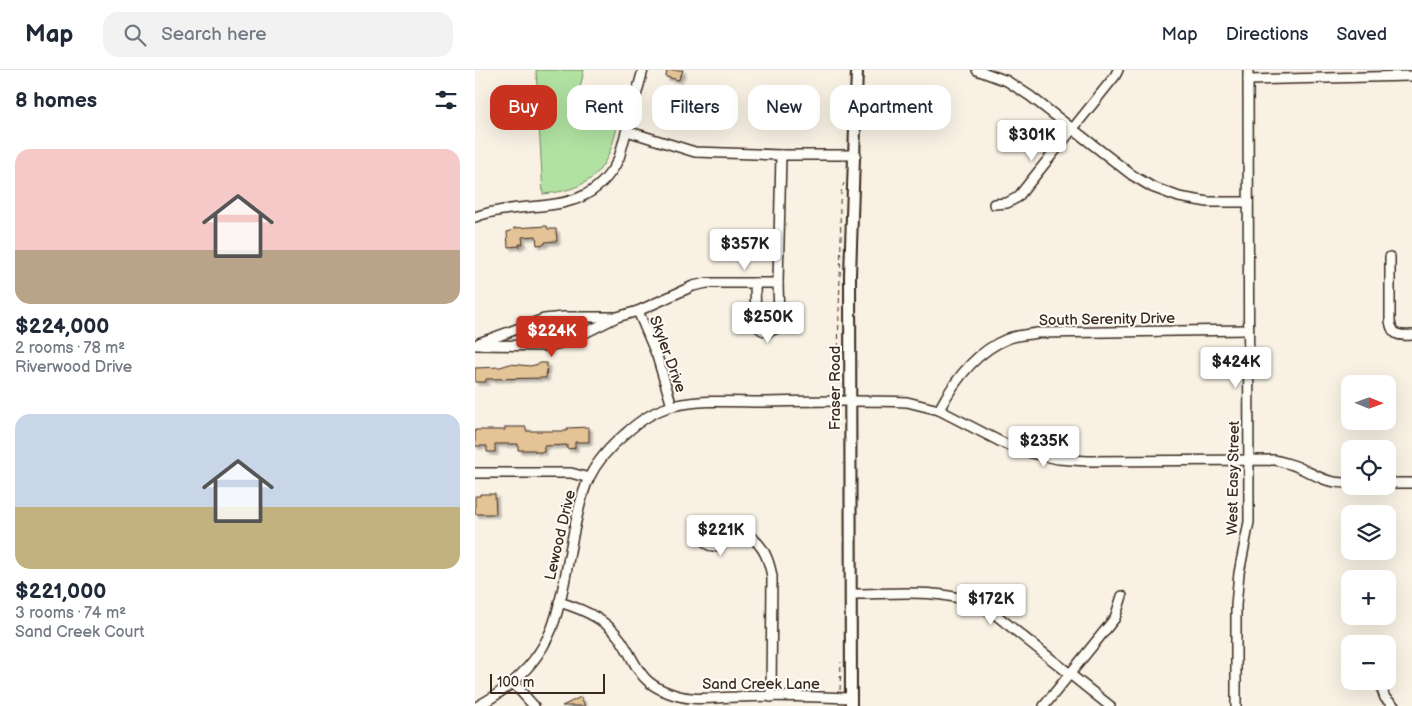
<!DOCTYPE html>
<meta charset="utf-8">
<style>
body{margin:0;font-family:"Balsamiq Sans",sans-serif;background:#f2f2f3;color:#1f2937;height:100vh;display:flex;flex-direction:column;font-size:19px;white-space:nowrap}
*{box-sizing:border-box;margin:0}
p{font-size:16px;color:#747a83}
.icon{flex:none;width:28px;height:28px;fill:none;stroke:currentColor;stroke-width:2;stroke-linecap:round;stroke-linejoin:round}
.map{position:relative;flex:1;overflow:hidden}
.drawer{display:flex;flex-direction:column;background:#fff;width:475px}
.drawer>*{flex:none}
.guide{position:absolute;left:15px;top:15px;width:475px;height:45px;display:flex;gap:10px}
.needle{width:32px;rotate:91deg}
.tools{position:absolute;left:866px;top:305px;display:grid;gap:10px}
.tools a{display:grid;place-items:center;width:55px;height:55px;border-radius:10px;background:#fff;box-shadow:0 5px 20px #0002;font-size:25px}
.scale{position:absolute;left:15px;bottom:12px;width:115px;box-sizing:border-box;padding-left:5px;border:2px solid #3b2a1e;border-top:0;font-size:14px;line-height:18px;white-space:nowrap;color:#3b2a1e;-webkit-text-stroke:4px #fdfcf7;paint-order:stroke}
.price{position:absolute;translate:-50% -42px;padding:0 11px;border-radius:5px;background:#fff;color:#222;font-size:16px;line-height:32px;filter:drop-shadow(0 1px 2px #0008)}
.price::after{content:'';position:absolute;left:50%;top:30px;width:15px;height:11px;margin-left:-8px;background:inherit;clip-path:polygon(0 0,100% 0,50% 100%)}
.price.on{background:#c8321e;color:#fff}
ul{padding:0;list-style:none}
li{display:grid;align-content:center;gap:10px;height:265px;padding:0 15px}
li span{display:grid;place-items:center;height:155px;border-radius:15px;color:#555}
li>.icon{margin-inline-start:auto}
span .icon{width:90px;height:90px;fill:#fffc;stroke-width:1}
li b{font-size:21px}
h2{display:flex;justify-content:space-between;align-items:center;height:60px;padding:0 15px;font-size:21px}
.chip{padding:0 18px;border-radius:15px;background:#fff;box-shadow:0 5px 20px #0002;font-size:18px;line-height:45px}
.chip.on{background:#c8321e;color:#fff}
header{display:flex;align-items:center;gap:30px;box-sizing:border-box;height:70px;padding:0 25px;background:#fff;border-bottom:1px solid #e0e1e3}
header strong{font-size:24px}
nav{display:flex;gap:28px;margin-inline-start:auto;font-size:18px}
.search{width:350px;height:45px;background:#f2f2f3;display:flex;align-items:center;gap:12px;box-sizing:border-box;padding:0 18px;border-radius:15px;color:#747a83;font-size:19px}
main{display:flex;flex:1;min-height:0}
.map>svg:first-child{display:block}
</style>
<header>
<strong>Map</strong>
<div class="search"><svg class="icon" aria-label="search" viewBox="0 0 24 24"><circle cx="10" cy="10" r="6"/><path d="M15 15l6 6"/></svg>Search here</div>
<nav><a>Map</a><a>Directions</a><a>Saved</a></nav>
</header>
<main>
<section class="drawer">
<h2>8 homes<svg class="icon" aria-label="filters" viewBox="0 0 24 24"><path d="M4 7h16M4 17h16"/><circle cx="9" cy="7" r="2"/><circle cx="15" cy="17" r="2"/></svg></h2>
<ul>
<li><span style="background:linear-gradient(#f6c9c9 65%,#b9a48a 0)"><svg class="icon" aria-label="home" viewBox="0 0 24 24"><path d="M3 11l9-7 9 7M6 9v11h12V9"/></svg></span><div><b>$224,000</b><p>2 rooms · 78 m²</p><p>Riverwood Drive</p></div></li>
<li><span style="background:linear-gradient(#c9d6e8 60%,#c2b280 0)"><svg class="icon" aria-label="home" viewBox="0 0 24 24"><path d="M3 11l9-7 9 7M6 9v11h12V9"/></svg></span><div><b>$221,000</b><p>3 rooms · 74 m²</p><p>Sand Creek Court</p></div></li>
</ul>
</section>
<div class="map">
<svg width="937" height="636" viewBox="0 0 937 636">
<defs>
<filter id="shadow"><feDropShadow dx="3" dy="3" stdDeviation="1" flood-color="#0004"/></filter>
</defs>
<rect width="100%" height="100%" fill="#f8f1e4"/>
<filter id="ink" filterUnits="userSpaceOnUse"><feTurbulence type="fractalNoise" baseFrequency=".02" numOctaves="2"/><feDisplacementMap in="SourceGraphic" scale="10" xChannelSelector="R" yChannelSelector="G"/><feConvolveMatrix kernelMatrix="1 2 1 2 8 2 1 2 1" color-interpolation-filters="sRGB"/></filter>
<g filter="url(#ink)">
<path fill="#b1e2a2" stroke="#768660" d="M61 0H109L105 18 149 29C135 84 134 118 68 124Z"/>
<g fill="#e4c396" stroke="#3b2a1e" filter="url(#shadow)">
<polygon points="192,0 208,0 206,6 205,6 204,10 191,7"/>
<polygon points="184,21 193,24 192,27 198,28 192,49 179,45"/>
<polygon points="126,43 129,46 127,50 123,51 120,48 122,44"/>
<polygon points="72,156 73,159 81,159 82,171 70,172 70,174 62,175 61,166 47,167 48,174 44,174 45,176 33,177 32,162 36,161 39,158"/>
<polygon points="64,293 72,293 71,308 11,309 11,312 0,312 0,298 25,297 35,294 55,296 64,294"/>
<polygon points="30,357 51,357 51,361 92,361 92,358 114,357 114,372 100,372 100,378 92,379 92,375 69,376 69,382 60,382 60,380 43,380 43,374 20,374 20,382 12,382 12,376 0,376 0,360 30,360"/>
<polygon points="5,424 20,424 21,444 0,444 0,426 5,426"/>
<polygon points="106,627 110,636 87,636"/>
</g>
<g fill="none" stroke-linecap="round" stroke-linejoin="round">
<defs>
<g id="minor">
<polyline points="502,0 532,11 555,26 657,105 677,117 704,127 733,132 773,132"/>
<polyline points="773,10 935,6"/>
<polyline points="152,61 220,82 306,85 381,85"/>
<polyline points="519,134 532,133 543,127 640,6 643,0"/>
<path d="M0 147C55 127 113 152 144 88L168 0"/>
<path d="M915 187V251C917 265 923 266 937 265"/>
<path d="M280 213 281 254C287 263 293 263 302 258L304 250 303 213"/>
<polyline points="163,241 182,286 197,336"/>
<polyline points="4,273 69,249 89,247 139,247"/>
<polyline points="0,275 74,276 94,271 142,247 163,241 218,216 232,213 303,213 306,85"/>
<path d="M464 340C479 311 500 282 532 269 541 265 552 265 562 263L773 260"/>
<polyline points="0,403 96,403 114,408"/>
<polyline points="912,413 937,413"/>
<circle cx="239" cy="464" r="12"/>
<path d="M251 461C258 462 268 462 274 466 289 475 294 491 297 506L296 627"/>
<path d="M376 524C417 524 462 518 500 533 507 536 514 541 521 545L635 636"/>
<path d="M84 532C111 540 137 552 151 578 158 590 163 603 174 612 185 621 203 627 216 628 232 630 246 627 262 627 300 625 338 627 376 628"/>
<polyline points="904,611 910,628 919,636"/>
<polyline points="38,613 59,636"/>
<path d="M3 636C36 618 63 593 77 558 90 523 93 484 102 447 105 434 108 420 114 408 122 391 136 376 150 364 163 352 180 340 198 336 228 329 261 332 292 332 339 331 386 330 432 332L464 340 530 374 557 383 583 389 612 391 800 390C808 392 816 394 823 397 843 406 852 414 875 413"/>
<polyline points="569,636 640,548 647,526"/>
<polyline points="761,636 761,535 764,503 774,452 773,0"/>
</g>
<polyline id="tertiary" points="376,636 375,205 382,0"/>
</defs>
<use href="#minor" stroke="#3b2a1e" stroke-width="12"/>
<use href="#tertiary" stroke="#3b2a1e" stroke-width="14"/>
<g stroke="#3b2a1e" stroke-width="1" stroke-dasharray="5 4" stroke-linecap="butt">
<path d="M364 323C362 272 365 221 366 170 366 151 362 130 369 113"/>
<polyline points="365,620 366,592"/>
</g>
<use href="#minor" stroke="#fdfcf7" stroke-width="9"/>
<use href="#tertiary" stroke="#fdfcf7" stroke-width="10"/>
</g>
</g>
<g text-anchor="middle" stroke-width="4" stroke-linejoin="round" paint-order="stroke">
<g font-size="15" fill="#3b2a1e" stroke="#fdfcf7">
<text transform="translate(632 249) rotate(-1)" y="5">South Serenity Drive</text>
<text transform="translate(193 284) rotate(70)" y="5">Skyler Drive</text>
<text transform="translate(360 318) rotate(-90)" y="5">Fraser Road</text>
<text transform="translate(758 408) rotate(-89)" y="5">West Easy Street</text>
<text transform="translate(85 465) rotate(-77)" y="5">Lewood Drive</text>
<text x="286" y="619">Sand Creek Lane</text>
</g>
</g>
</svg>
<div class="tools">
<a><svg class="needle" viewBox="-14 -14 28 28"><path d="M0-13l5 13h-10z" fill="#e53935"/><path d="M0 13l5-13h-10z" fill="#747a83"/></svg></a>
<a><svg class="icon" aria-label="locate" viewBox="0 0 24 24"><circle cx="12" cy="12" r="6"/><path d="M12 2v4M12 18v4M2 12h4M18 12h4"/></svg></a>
<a><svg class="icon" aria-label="layers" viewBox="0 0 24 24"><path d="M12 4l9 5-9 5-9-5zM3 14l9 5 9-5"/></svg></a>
<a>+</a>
<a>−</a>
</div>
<div class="scale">100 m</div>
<b class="price" style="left:557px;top:92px">$301K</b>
<b class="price" style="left:270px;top:201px">$357K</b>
<b class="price" style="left:293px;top:274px">$250K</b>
<b class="price on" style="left:77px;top:288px">$224K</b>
<b class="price" style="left:761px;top:319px">$424K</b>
<b class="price" style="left:569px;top:398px">$235K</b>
<b class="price" style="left:246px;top:487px">$221K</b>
<b class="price" style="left:516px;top:556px">$172K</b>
<div class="guide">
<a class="chip on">Buy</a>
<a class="chip">Rent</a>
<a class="chip">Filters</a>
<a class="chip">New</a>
<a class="chip">Apartment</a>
</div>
</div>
</main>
